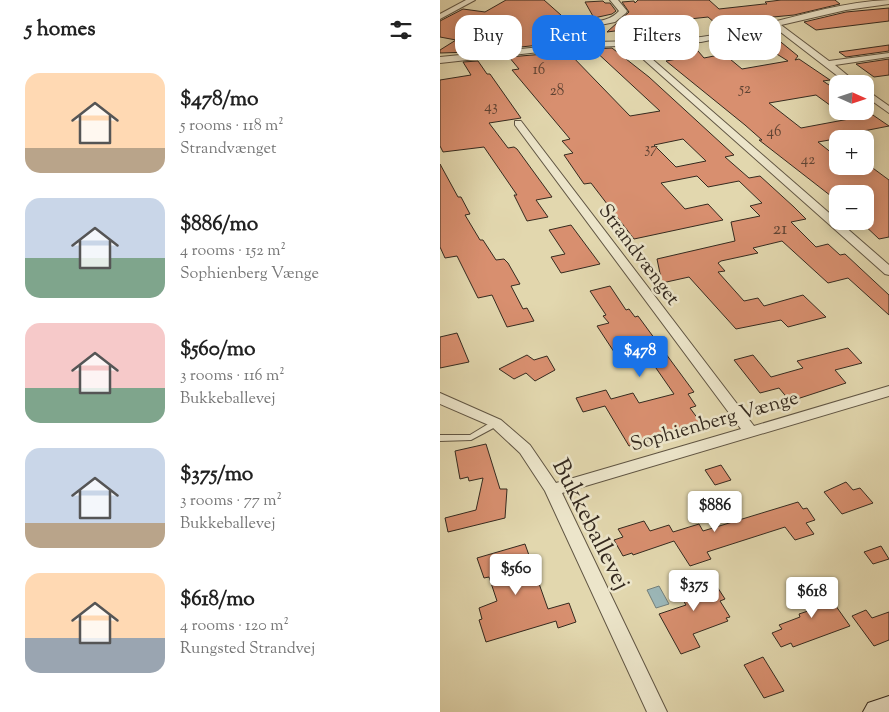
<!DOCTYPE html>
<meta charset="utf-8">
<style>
body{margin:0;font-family:"Sorts Mill Goudy",serif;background:#f6f6f6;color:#222;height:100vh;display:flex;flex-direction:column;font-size:19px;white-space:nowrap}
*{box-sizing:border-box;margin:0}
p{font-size:16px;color:#767676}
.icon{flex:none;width:28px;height:28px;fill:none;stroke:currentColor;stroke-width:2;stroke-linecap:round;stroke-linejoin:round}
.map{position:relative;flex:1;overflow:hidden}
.sheet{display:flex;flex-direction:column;background:#fff;width:440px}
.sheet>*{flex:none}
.hud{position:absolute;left:15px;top:15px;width:359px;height:45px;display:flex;gap:10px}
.needle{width:32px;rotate:93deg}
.controls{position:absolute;left:389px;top:75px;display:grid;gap:10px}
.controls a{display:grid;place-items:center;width:45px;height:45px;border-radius:10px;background:#fff;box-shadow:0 2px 12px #0003;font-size:25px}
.price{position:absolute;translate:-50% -42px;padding:0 11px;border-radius:5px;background:#fff;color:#222;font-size:16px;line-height:32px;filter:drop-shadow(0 1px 2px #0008)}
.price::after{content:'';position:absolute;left:50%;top:30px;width:15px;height:11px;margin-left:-8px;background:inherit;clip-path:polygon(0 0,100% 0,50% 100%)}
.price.on{background:#1a73e8;color:#fff}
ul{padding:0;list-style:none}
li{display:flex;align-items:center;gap:15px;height:125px;padding:0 25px}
li span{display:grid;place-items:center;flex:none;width:140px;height:100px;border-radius:15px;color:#555}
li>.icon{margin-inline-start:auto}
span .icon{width:60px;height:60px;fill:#fffc;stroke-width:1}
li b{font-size:21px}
h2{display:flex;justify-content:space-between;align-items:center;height:60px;padding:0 25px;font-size:21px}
.pill{padding:0 18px;border-radius:15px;background:#fff;box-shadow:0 2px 12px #0003;font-size:18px;line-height:45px}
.pill.on{background:#1a73e8;color:#fff}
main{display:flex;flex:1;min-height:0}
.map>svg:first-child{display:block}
</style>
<main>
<section class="sheet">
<h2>5 homes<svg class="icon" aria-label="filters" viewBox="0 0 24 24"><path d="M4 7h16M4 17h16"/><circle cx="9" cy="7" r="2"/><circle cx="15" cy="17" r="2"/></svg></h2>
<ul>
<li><span style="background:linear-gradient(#ffd9b3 75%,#b9a48a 0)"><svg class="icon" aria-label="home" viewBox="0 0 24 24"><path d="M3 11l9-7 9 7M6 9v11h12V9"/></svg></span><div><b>$478/mo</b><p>5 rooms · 118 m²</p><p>Strandvænget</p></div></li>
<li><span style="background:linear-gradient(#c9d6e8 60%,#7fa58c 0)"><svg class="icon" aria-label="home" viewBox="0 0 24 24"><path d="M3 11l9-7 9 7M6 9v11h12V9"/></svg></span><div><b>$886/mo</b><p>4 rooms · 152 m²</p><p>Sophienberg Vænge</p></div></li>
<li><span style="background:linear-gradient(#f6c9c9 65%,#7fa58c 0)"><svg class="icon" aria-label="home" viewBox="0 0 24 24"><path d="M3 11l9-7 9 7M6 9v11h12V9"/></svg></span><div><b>$560/mo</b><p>3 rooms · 116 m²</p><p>Bukkeballevej</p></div></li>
<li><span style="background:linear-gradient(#c9d6e8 75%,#b9a48a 0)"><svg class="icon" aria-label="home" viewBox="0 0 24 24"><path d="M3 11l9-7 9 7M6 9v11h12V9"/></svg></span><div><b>$375/mo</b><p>3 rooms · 77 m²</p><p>Bukkeballevej</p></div></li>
<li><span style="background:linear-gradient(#ffd9b3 65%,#9aa5b1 0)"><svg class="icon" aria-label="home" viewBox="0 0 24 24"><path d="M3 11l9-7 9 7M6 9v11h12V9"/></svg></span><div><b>$618/mo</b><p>4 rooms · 120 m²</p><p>Rungsted Strandvej</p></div></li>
</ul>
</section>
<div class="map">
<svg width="449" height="712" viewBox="0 0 449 712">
<rect width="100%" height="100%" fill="#e2d7ae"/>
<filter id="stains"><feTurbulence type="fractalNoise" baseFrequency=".004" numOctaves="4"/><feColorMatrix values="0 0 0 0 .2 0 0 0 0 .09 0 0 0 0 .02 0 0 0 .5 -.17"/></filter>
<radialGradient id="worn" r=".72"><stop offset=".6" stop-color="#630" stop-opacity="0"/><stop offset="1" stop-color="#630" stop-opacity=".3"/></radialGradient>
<polygon fill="#9bb6b7" stroke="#727e7a" points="219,586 229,604 216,608 207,590"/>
<g fill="#d88f6f" stroke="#352a1f" fill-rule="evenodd">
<polygon points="66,0 104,0 130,23 95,30 109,44 62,49 59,45 51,45 30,49 32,52 0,53 0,50 16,40 0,37 0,21 23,9 45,12"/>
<polygon points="198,0 269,0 279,9 324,4 327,4 325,2 341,0 395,0 400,4 354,15 312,19 318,24 298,28 282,29 268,17 231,21 245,37 220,38 206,27 167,32 189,12 182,2 194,1 195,3"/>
<polygon points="163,1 165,3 170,3 176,11 172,14 154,18 145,2"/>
<polygon points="449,8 449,21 376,30 364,22 406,12"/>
<polygon points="326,30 358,56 355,60 359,59 390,80 383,81 398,91 398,111 376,95 329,103 361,128 409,119 398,111 427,111 449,126 393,137 395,139 378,142 398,158 398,166 430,166 449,180 449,237 439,239 420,221 425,221 425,189 391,196 319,140 322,140 305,125 226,61 237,59 229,52 235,51 229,45 252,44 264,58 284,54 302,69 348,61 306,35"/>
<polygon points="449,45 449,51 406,57 399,52"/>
<path d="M172 48 209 77 294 155 285 157 309 178 320 176 354 207 366 219 351 222 376 247 388 244 400 255 405 254 449 295V315L408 278 388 283 342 241 313 248 318 253 281 261 278 263 285 271 278 272 304 301 318 298 324 306 363 295 386 317 348 327 341 320 296 329 249 277 222 283 217 259 295 241 291 222 320 216 310 206 322 203 299 181 268 187 257 176 221 183 245 209 268 204 283 220 194 239 151 183 144 184 124 155 133 153 122 141 130 139 72 70 79 69 69 57 128 52 190 116 220 111 153 49ZM243 139 266 161 236 167 214 145Z"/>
<polygon points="449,59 449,75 434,77 416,64"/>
<polygon points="38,61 47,74 50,74 81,118 49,123 68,148 74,147 77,149 112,197 96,200 108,217 87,221 74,195 77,195 44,147 3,152 0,146 0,80 31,75 23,62"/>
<polygon points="0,164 18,197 21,197 30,214 25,215 40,240 43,240 56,260 64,259 68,263 80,284 71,286 83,309 87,308 94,321 67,327 52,295 38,298 17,256 5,258 0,247"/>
<polygon points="131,225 160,264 121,273 111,257 125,254 109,230"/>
<polygon points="170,286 186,310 189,309 195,317 198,316 254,392 248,394 256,406 250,408 261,423 209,438 211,440 189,446 165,406 143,412 136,398 166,390 171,399 193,393 199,403 234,394 209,358 186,364 183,360 180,361 157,326 169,323 163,316 166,315 150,291"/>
<polygon points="17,333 29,362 0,368 0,337"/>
<polygon points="408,348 422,363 395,370 406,383 357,399 349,400 339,388 320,393 294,360 313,355 331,377 363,368 357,361"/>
<polygon points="87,355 94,360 107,356 115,370 95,381 86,373 74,379 59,369"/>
<polygon points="46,444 60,489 67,489 65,518 8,532 5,518 36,510 43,478 29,481 28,477 20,479 15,451"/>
<polygon points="281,465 291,480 275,485 265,470"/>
<polygon points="406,482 413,490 420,488 433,503 402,514 384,492"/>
<polygon points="358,502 363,509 367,508 375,520 366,523 374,534 355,540 345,527 267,552 271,559 250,566 234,541 193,555 192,553 183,556 174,540 183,537 178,529 204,521 210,531 229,525 233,532 259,524 263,531"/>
<polygon points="85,544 108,609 129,603 136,622 118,628 116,621 46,642 39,620 42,619 39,608 57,601 49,577 44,578 37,558"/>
<polygon points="441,546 449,559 433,564 424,552"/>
<polygon points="259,572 268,588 276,585 285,599 280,601 290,617 286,618 288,621 253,634 260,647 241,654 219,614 246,605 232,582"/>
<polygon points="381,585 410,626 353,647 351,643 341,647 332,633 342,629 339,625 360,617 359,614 368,611 356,594"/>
<polygon points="426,610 432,618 449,612 449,640 434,646 412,616"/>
<polygon points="323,657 344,691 324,698 304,665"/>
</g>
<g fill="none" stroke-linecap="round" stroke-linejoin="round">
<defs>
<polygon id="lane" points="53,421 59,421 60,423 59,425 31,440 0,441 0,435 30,435"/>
<g id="street">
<polygon points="26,0 35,0 0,19 0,14"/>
<path d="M170 0H178L187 11 186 13 175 22 131 31 139 43C186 40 234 43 280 34 337 24 391 2 449 0V4L406 10 341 25 389 61 449 53V57L395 65 418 84H408L334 27 261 42 135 48 0 63V57L131 44 123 33 124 28C141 20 166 26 179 11Z"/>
<polygon points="210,47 213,47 213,51 204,52 449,265 449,275 445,274 194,51"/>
<polygon points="425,89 449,106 449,113 425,96"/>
<polygon points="75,121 81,121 314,426 449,386 449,396 122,493 227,712 207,712 105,491 80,453 51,426 0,404 0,393 61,420 90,445 116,483 301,429 75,125"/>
</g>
<polygon id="secondary" points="449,696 449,712 423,712 428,703"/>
</defs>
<use href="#lane" stroke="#605543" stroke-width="2"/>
<use href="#street" stroke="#605543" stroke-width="2"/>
<use href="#secondary" stroke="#352a1f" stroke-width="2"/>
<use href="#lane" fill="#ece5ca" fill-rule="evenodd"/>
<use href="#street" fill="#ece5ca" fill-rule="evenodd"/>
<use href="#secondary" fill="#ece5ca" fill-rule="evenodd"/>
</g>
<g text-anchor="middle" stroke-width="5" stroke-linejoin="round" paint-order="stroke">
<g font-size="15" fill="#5e4333">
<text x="99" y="74">16</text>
<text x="305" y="93">52</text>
<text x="117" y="95">28</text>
<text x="51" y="111">43</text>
<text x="334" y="136">46</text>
<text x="211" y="153">37</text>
<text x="368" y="164">42</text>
</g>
<g font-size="18" fill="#5e4333">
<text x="340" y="234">21</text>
</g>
<g font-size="20" fill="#352a1f" stroke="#ece5ca">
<text transform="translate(200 254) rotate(53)" y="7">Strandvænget</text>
<text transform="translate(274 420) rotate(-16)" y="7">Sophienberg Vænge</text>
</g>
<g font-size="24" fill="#352a1f" stroke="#ece5ca">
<text transform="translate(152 524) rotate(63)" y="8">Bukkeballevej</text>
</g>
</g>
<rect width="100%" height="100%" filter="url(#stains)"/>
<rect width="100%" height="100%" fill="url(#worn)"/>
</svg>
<div class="controls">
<a><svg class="needle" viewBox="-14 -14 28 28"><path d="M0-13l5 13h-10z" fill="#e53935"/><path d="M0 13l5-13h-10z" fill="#767676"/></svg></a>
<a>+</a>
<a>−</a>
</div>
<b class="price on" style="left:200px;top:378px">$478</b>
<b class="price" style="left:275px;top:533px">$886</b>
<b class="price" style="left:76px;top:596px">$560</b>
<b class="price" style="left:254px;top:612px">$375</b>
<b class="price" style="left:372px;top:619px">$618</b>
<div class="hud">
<a class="pill">Buy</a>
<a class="pill on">Rent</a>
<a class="pill">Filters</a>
<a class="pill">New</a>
</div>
</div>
</main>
